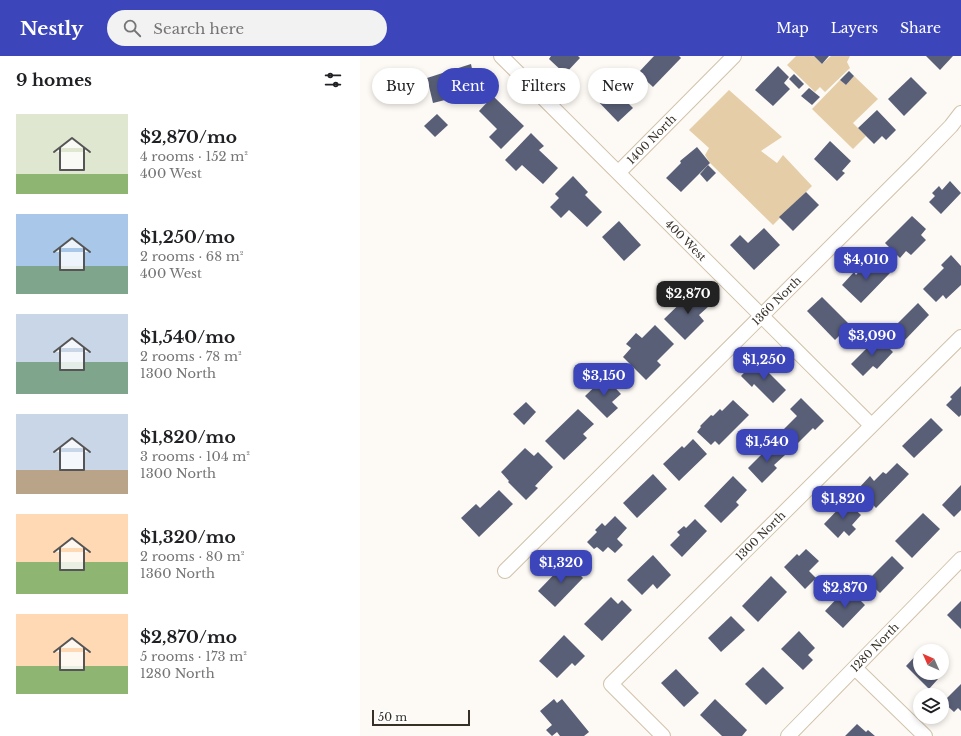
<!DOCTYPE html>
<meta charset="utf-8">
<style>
body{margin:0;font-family:"Libre Baskerville",serif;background:#f2f2f2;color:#202124;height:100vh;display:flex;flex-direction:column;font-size:15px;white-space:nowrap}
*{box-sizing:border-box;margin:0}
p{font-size:13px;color:#757577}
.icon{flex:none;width:22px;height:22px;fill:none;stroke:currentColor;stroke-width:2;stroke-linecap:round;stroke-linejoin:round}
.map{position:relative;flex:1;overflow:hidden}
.drawer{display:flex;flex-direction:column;background:#fff;width:360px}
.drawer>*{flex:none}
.guide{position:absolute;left:12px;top:12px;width:380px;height:36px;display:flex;gap:8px}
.needle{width:26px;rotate:315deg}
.tools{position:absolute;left:553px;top:588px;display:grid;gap:8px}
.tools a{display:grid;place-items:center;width:36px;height:36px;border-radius:50%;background:#fff;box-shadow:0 2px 6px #0003;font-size:20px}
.scale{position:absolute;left:12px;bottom:10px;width:98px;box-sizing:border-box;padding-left:4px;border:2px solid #363026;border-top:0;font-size:11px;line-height:14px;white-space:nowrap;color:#363026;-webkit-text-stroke:3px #fff;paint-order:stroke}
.price{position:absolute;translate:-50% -34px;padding:0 9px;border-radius:8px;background:#3c45b9;color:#fff;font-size:13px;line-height:26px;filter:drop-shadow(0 1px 2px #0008)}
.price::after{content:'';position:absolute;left:50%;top:24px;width:12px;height:9px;margin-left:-6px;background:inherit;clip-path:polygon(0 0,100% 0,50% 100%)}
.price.current{background:#222;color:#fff}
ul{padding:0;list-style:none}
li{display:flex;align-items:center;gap:12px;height:100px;padding:0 16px}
li span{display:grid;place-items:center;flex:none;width:112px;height:80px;border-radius:0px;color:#555}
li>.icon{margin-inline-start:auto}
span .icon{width:48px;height:48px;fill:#fffc;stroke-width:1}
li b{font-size:17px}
h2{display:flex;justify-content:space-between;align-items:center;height:48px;padding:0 16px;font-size:17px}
.tag{padding:0 14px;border-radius:18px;background:#fff;box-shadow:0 2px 6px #0003;font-size:14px;line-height:36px}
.tag.current{background:#3c45b9;color:#fff}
header{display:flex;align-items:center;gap:24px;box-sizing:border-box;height:56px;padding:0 20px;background:#3c45b9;color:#fff}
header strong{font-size:19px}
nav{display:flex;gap:22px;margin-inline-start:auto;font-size:14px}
.search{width:280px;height:36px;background:#f2f2f2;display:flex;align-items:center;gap:10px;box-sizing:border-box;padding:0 14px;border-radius:22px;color:#757577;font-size:15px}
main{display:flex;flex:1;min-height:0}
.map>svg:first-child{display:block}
</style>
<header>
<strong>Nestly</strong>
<div class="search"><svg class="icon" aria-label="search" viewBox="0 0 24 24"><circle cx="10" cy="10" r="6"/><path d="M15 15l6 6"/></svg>Search here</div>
<nav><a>Map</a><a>Layers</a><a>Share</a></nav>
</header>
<main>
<section class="drawer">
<h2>9 homes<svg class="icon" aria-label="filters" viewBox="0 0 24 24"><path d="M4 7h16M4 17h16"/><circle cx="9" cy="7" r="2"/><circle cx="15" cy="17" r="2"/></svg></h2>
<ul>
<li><span style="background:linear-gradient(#dfe7d0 75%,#8fb573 0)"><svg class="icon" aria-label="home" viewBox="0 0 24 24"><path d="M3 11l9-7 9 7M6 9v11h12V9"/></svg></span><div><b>$2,870/mo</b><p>4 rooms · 152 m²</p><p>400 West</p></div></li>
<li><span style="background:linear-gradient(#a9c7e8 65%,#7fa58c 0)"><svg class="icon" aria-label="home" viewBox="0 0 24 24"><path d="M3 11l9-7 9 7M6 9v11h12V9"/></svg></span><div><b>$1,250/mo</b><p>2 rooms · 68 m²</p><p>400 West</p></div></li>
<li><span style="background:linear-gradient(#c9d6e8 60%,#7fa58c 0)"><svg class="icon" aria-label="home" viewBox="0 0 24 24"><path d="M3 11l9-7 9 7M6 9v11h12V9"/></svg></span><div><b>$1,540/mo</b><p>2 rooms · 78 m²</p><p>1300 North</p></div></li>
<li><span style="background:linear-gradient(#c9d6e8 70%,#b9a48a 0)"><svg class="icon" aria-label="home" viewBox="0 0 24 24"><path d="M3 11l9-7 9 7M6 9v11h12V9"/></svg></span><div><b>$1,820/mo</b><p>3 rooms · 104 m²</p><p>1300 North</p></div></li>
<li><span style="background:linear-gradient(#ffd9b3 60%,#8fb573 0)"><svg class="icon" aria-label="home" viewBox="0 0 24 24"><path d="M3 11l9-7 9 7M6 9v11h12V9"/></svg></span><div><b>$1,320/mo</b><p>2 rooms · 80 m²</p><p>1360 North</p></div></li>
<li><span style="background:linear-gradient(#ffd9b3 65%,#8fb573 0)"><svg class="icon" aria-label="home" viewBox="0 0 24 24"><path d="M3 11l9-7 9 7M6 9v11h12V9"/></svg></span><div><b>$2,870/mo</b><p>5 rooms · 173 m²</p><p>1280 North</p></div></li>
</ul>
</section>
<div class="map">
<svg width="601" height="680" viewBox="0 0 601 680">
<rect width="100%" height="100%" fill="#fdfaf5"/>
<g fill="#e5cea7">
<polygon points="436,0 454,0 462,8 471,0 490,0 487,6 490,12 465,36 460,31 455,36 427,9"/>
<polygon points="494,20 518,43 493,67 506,80 493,93 452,53 480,24 486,29"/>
<polygon points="369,34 422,81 401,95 417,107 423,99 452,130 413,169 350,107 345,99 349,92 329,74"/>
</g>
<g fill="#595f76">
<polygon points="191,0 218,0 220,2 205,18 189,3"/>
<polygon points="294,0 319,0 321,2 293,31 278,17"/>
<polygon points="454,0 469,0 462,8"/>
<polygon points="566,0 593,0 580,14"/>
<polygon points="111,8 117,36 73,47 67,22"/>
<polygon points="418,10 429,21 424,27 430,33 413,50 395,34"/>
<polygon points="489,15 494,20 486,29 480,24"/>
<polygon points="434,18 444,28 439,33 429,23"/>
<polygon points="551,21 567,37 544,60 528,43"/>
<polygon points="245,24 273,52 258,66 231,38"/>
<polygon points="449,32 460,41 452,49 441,40"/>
<polygon points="133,40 164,70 141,93 129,81 137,73 119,55"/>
<polygon points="517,54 536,74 526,84 522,80 514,88 498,72"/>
<polygon points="77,58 88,69 75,81 64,70"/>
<polygon points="171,77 184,90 179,94 198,112 183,128 162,109 156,115 145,104"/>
<polygon points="470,85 491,105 482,115 485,117 477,125 454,103"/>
<polygon points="337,91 350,107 321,136 306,122 321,107 320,105"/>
<polygon points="348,109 356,117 347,126 340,118"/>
<polygon points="213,120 228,136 225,139 242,156 227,171 209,154 201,162 190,151 199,142 195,138"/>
<polygon points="590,125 601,137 581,158 569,146 575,140 572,137 579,130 582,134"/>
<polygon points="446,136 459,149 433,175 419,161"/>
<polygon points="552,160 566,173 561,179 566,184 551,199 546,195 540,202 525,187"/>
<polygon points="259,165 281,189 264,205 242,181"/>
<polygon points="404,172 420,189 394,214 370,189 380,179 388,187"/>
<polygon points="591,199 601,210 601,229 586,243 583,239 576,246 563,233 584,212 581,209"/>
<polygon points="517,203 530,217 501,247 482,229 494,216 496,219 502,212 505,215"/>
<polygon points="334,234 349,250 339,259 344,265 325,284 304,263"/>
<polygon points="462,241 490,269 475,284 447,255"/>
<polygon points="558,247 569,259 544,285 532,273"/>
<polygon points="295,269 314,288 297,305 301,309 286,324 263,301 271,292 266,288 276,277 282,282"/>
<polygon points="518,281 533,296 517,313 513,310 503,320 491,308"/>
<polygon points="396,304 426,334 413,347 394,328 392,331 381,320"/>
<polygon points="245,321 261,338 252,346 258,352 247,362 225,340"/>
<polygon points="601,330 601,359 599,361 586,349 592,343 590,341"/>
<polygon points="441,342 464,365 455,374 453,372 435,390 421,376 437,360 430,353"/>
<polygon points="373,344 389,359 359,389 355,385 351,389 337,376 341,371 340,370 351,359 353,360 360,353 362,355"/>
<polygon points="166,346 176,356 164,369 153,358"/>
<polygon points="218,353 234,368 223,378 227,382 204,404 185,385"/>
<polygon points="571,362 583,374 554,402 542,390"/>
<polygon points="333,383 347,398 319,425 303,408 322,390 324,392"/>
<polygon points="413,387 425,399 414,409 417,412 402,427 388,412"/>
<polygon points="165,392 174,400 178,396 193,411 175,430 178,432 166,444 148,426 149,425 141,416"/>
<polygon points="537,407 549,418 516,452 498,433 510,420 514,425 523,416 526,418"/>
<polygon points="293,418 307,433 277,462 263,447"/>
<polygon points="373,420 387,434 376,446 379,449 361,467 344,450"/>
<polygon points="601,429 601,454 594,461 582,449"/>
<polygon points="139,434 153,448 119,481 101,462 116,448 120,452"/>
<polygon points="486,445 501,459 492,469 496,473 489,480 484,475 478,482 464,468"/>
<polygon points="563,457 580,473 552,502 535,485"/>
<polygon points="255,460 267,472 257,483 263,489 255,497 248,491 243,496 237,491 234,493 227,486 237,476 235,474 242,467 245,470"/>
<polygon points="335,463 347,475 322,501 310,489 320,479 317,476 324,470 326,472"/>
<polygon points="446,493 459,505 449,515 456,522 445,533 424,511 437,498 439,500"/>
<polygon points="293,499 311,519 297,533 293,528 282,539 267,524"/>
<polygon points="532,500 544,512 520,537 507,525"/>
<polygon points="207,505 223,522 195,551 178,535"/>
<polygon points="411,520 427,536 398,566 382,550"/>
<polygon points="483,536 492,544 496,540 505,549 483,572 465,555"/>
<polygon points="251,541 258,548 262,544 272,554 242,585 224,568"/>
<polygon points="601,545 601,573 587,559"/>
<polygon points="371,560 385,574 361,596 348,582"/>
<polygon points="439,575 455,592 448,599 453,604 443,614 421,593"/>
<polygon points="204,579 225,600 215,610 212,607 197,622 179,605"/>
<polygon points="560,595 560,617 572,617 578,623 569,633 546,610"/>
<polygon points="403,611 424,632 406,649 385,628"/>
<polygon points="316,613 339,637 324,651 301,627"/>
<polygon points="601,628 601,655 598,652 594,656 583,646"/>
<polygon points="194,643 197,647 202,643 229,676 224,680 200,680 197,676 192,680 186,674 192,669 180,655"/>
<polygon points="355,643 387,674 382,680 362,680 340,659"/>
<polygon points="497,668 506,676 508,674 515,680 485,680"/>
</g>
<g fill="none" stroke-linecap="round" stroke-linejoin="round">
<defs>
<g id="minor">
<path id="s1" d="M141 0 511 369"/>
<path id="s2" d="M259 116 374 0"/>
<path id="s3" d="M145 515 554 108 591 70 601 57"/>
<polyline points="495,612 565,680"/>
<path id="s4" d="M303 680 251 628 601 281"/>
<path id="s5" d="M428 680 601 503"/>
</g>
</defs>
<use href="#minor" stroke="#d1c2aa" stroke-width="16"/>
<use href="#minor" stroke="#fff" stroke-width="14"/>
</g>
<g text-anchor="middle" stroke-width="4" stroke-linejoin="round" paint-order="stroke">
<g font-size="11" fill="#363026" stroke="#fff">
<text dy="4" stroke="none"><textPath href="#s2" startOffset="46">1400 North</textPath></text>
<text dy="4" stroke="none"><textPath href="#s1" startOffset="261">400 West</textPath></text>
<text dy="4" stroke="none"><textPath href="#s3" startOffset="383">1360 North</textPath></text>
<text dy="4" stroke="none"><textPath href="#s4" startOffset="284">1300 North</textPath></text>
<text dy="4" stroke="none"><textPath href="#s5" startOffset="124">1280 North</textPath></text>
</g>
</g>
</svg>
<div class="tools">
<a><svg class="needle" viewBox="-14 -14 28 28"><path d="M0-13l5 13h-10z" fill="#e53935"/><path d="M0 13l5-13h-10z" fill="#757577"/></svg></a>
<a><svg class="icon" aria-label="layers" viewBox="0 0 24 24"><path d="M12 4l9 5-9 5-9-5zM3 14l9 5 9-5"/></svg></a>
</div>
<div class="scale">50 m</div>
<b class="price" style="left:506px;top:225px">$4,010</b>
<b class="price current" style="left:328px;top:259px">$2,870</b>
<b class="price" style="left:512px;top:301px">$3,090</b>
<b class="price" style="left:404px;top:325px">$1,250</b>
<b class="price" style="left:244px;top:341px">$3,150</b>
<b class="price" style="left:407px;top:407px">$1,540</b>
<b class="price" style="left:483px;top:464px">$1,820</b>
<b class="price" style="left:201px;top:528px">$1,320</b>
<b class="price" style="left:485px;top:553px">$2,870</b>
<div class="guide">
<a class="tag">Buy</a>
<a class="tag current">Rent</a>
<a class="tag">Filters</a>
<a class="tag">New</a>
</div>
</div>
</main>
